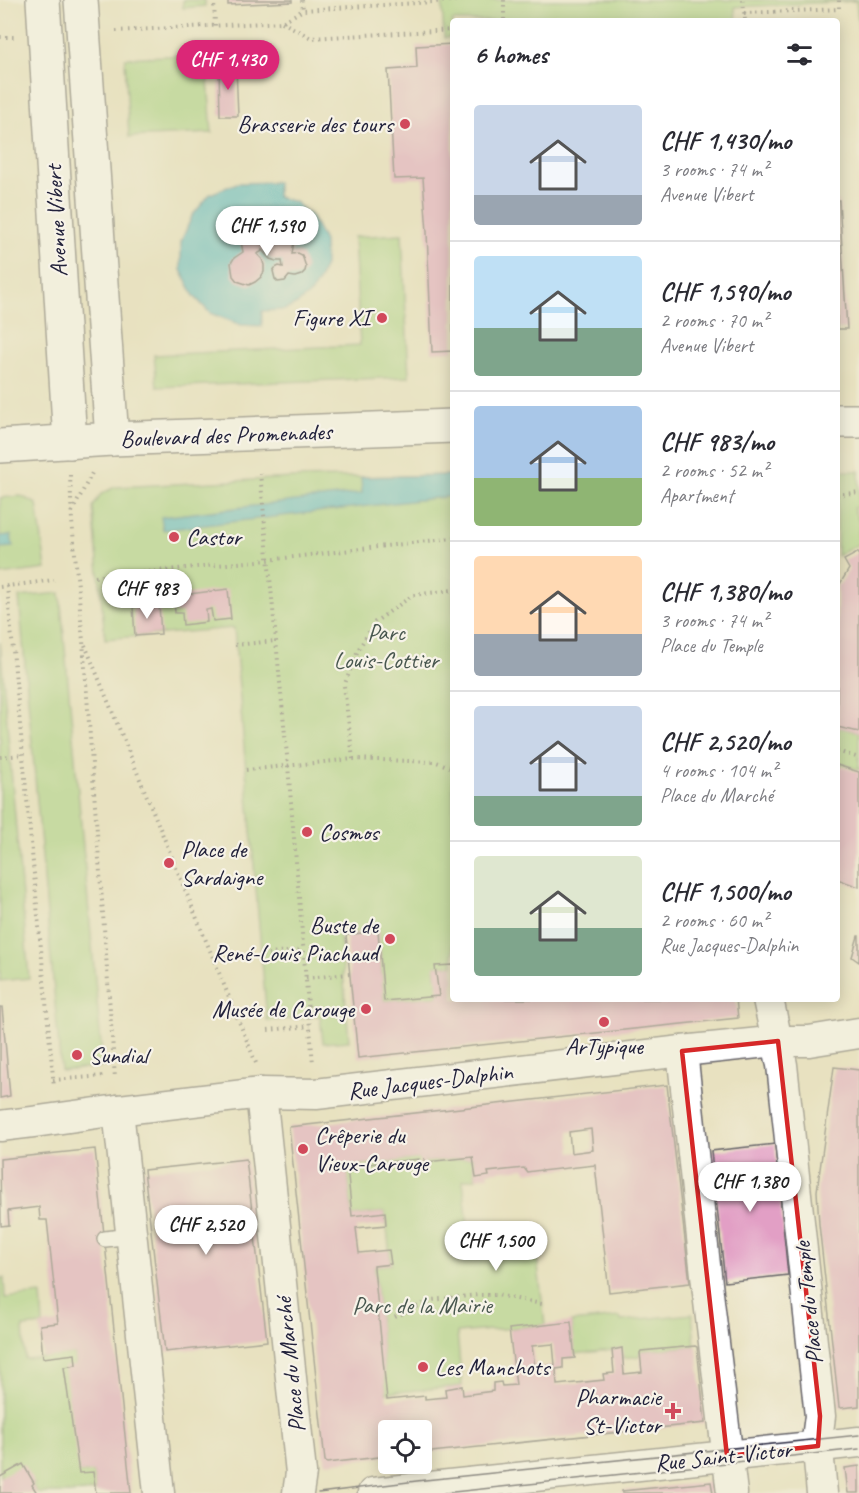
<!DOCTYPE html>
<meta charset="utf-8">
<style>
body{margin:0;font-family:Caveat,sans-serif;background:#f2f2f3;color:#2b2b33;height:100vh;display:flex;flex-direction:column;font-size:22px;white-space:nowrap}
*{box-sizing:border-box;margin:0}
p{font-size:20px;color:#7c7c81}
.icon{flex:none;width:33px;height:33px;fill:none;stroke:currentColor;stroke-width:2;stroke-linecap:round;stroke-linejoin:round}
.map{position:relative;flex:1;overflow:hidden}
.sheet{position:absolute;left:450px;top:18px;width:390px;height:984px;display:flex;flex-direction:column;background:#fff;border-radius:6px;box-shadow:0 3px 15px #0003}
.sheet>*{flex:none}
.fabs{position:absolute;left:378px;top:1420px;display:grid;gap:12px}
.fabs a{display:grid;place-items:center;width:54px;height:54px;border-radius:6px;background:#fff;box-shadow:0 3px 15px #0003;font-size:30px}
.price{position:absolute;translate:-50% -51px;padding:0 14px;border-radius:21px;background:#fff;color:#222;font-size:20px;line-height:39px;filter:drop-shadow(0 2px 3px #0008)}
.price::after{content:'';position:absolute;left:50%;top:36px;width:18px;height:14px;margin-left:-9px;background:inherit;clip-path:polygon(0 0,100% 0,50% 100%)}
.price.selected{background:#db2777;color:#fff}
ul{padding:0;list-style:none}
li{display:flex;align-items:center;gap:18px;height:150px;padding:0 24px}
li+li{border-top:2px solid #e1e1e2}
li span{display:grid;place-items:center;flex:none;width:168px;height:120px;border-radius:6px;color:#555}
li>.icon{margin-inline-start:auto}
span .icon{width:72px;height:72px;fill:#fffc;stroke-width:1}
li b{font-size:26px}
h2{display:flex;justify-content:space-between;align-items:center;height:72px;padding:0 24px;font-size:26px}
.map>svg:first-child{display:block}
</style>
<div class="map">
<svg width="859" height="1493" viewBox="0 0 859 1493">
<rect width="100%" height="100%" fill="#f7f3e8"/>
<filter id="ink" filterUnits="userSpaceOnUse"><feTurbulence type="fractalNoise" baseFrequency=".0167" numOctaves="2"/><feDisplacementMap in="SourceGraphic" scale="12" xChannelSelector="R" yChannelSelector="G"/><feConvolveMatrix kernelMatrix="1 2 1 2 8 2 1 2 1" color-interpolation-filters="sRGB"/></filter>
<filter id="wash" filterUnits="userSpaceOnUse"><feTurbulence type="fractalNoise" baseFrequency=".008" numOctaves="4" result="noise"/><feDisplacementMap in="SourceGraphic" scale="24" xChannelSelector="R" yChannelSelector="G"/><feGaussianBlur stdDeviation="1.35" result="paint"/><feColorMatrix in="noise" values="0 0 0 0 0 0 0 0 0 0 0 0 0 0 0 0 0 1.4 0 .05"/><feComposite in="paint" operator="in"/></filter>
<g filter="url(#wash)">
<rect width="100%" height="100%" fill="#e8e1c0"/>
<g fill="#a1d17f" stroke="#627a5d" stroke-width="1.5">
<polygon points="183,0 205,0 205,6 183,8"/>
<polygon points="442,0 859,0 859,30 856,1 735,7 736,21 453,21 453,37 444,38"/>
<polygon points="206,54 212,133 129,137 125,58"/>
<polygon points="402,234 409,377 157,387 154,355 360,345 354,237"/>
<polygon points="837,471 859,471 859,507 853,508 859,521 859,544 837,556"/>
<polygon points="453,475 453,965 435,966 439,996 384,1001 378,931 340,935 349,1041 323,1043 320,1016 267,1021 234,628 105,639 93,507 101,494 115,487 294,478"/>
<polygon points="21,496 37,504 46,569 0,575 0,498"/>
<polygon points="60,593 103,1067 61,1071 19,597"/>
<polygon points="0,642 29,978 0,981"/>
<polygon points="838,727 859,732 859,770 837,762 837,732"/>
<polygon points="473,1157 476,1178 463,1180 471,1255 536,1249 545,1325 457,1333 462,1386 386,1393 374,1266 391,1264 385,1212 352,1216 347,1166 424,1158 426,1162"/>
<polygon points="0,1278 4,1278 5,1298 41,1294 43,1325 23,1327 25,1359 75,1354 76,1365 79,1473 93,1472 96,1491 70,1493 37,1493 32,1485 34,1483 0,1477"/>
<polygon points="692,1314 695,1346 641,1351 640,1356 623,1358 621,1349 574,1354 571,1322 620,1317 621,1321"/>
</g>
<g fill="#4ab6c7" stroke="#366c81" stroke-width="1.5">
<polygon points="277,182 277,197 295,202 311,216 324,241 325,265 318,282 311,293 297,304 285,310 262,311 262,326 241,325 210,313 194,296 181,270 181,242 192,216 210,194 237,183"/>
<polygon points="453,475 453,496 163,530 161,517 362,493 361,477"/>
<polygon points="11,535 13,547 0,548 0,536"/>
</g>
<g id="blocks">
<g fill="#e29fc5" fill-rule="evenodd">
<polygon points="228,0 292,0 292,2 228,5"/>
<polygon points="453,44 453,351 432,352 427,232 423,178 394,179 388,70 417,68 416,46"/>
<polygon points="236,66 238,116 220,116 219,67"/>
<polygon points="837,200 839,200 847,329 837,329"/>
<polygon points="274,229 287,231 291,235 294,241 292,254 298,253 302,255 306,267 305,271 301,275 295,277 289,276 285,281 278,282 275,279 273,271 275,268 279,266 283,267 282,261 276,261 270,259 262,250 261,252 257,254 262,259 264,265 264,272 261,277 255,282 249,285 237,281 233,276 231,263 234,258 243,252 241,242 242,237 245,233 252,231 256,232 263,239 268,232"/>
<polygon points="859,552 859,732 837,727 837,585 840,584 849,569 844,560"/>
<polygon points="228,589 231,619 213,621 211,609 206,610 207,622 183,625 182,613 175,613 174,596"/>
<polygon points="159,605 161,634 135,636 133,607"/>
<polygon points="837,765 859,772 859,887 837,879"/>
<polygon points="378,931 384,1001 439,996 435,966 453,965 453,999 736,999 738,1018 358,1058 346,935"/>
<polygon points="858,936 859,936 859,962 852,957"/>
<polygon points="0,1007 2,1007 10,1096 0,1098"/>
<polygon points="834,1067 859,1070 859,1406 841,1408 839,1407 819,1224 817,1191"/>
<path d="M667 1085 690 1283 609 1292 595 1165 541 1171V1170L527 1172 524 1168 488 1172 489 1176 476 1178 473 1157 426 1162 424 1158 426 1172H419V1159L347 1166 352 1216 385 1212 386 1225 356 1228 359 1253 389 1250 391 1264 374 1266V1268L387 1400 425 1396V1399L446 1397 445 1389 462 1386 463 1395 493 1391V1383L501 1382 502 1386 516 1385 509 1329 571 1322 575 1358 563 1359V1368L556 1369 557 1385 604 1380 603 1374 614 1373 612 1350 622 1348 624 1374 642 1372 640 1353 641 1351 695 1346 697 1347 705 1423 422 1453V1431H388V1456L327 1463 325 1461 289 1127ZM591 1129 593 1150 571 1153 569 1132ZM553 1344 555 1365 535 1367 532 1346Z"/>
<polygon points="775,1144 788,1275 725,1282 711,1151"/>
<polygon points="95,1149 106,1253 131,1493 96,1493 93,1472 79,1473 64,1367 76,1365 75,1354 43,1358 40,1325 58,1323 47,1220 40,1220 39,1207 8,1211 9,1225 1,1226 0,1159"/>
<polygon points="246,1159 267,1341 165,1352 144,1170"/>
<polygon points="23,1464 34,1483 32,1485 37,1493 0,1493 0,1477"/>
<polygon points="859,1466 859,1493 848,1493 845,1468"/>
<polygon points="711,1482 713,1493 622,1493 622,1491"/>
</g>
</g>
</g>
<g filter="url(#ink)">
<use href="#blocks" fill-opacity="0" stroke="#67656a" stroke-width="1.5"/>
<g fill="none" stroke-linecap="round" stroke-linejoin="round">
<defs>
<polyline id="service" points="105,1239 132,1236"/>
<g id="minor">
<polyline points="768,999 782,1065 820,1416 817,1439 822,1493"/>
<polyline points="682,1051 708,1293 732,1493"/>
<polyline points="261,1093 301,1473 298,1493"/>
<polyline points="118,1110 159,1493"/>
<polyline points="0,1126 33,1122 118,1110 261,1093 316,1094 682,1051 778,1041 809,1041 859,1033"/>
<polyline points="373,1493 859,1442"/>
</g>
<g id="tertiary">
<polyline points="837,421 859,421"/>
<polyline points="112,439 453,426"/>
</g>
<g id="secondary">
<polyline points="43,0 70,442"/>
<polyline points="0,446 112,439 81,0"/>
</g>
</defs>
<use href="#service" stroke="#67656a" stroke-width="18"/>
<use href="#minor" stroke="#67656a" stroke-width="33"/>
<use href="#tertiary" stroke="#67656a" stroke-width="36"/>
<use href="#secondary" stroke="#67656a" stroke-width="36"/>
<g stroke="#67656a" stroke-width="4" stroke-dasharray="1.5 4.5" stroke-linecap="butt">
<polyline points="214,0 215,26"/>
<polyline points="302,0 303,10"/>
<polyline points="504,0 504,21"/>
<polyline points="743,0 745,21"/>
<polyline points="744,13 839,9 839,0"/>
<polyline points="282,22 311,38 453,30"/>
<polyline points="116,31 282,22 303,10 466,0"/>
<polyline points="0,37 14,37"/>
<polyline points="260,473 288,766 313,1064"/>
<polyline points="70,475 72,521 83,641 115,1078"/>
<polyline points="837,495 859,492"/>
<polyline points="72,512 92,473"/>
<polyline points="95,577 268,560 453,538"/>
<polyline points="7,586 54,1087"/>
<polyline points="0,587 54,580"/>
<polyline points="85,645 256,1063"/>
<polyline points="235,645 275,641"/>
<polyline points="837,751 859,758"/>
<polyline points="0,757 23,755"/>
<polyline points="353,759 344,686 358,650 375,622 413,595 453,590"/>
<polyline points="246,770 353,759 436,762 453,768"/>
<polyline points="262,955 303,950"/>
<polyline points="306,978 350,974"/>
<polyline points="268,1030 310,1026"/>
<polyline points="53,1080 104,1076"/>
<polyline points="395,1317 432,1300 478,1295 497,1295 542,1304"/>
</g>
<use href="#service" stroke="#fff" stroke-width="15"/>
<use href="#minor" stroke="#fff" stroke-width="30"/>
<use href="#tertiary" stroke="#fff" stroke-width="33"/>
<use href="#secondary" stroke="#fff" stroke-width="33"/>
<g stroke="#22223b" stroke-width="1.5">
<polyline points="318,1493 425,1480 859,1435"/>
<polyline points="444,1493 859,1449"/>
</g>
</g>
</g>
<path d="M0 0H859V1493H0ZM778 1041 820 1416 818 1446 727 1456 682 1051Z" fill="#e8e1c0" fill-opacity=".55" fill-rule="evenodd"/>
<path fill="none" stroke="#d62828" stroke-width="4.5" stroke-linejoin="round" d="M778 1041 820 1416 818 1446 727 1456 682 1051Z"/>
<g fill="#d1495b" stroke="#f7f3e8" stroke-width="2">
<circle cx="405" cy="124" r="6"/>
<circle cx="382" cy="318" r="6"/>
<circle cx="174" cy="537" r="6"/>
<circle cx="307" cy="832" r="6"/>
<circle cx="169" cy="863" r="6"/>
<circle cx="390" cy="939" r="6"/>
<circle cx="366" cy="1009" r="6"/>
<circle cx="604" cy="1022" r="6"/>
<circle cx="77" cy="1055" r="6"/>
<circle cx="303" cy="1149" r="6"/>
<circle cx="423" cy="1367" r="6"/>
<path d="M670 1402h6v6h6v6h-6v6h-6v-6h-6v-6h6z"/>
</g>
<g text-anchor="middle" stroke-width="4.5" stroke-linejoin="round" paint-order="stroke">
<g font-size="24" fill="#22223b" stroke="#f7f3e8" text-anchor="start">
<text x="393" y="132" text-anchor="end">Brasserie des tours</text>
<text x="370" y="326" text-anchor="end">Figure XI</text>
<text x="186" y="545">Castor</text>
<text x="319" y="840">Cosmos</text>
<text x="181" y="857">Place de<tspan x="181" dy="28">Sardaigne</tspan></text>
<text x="378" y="933" text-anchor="end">Buste de<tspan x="378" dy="28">René-Louis Piachaud</tspan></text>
<text x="354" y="1017" text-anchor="end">Musée de Carouge</text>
<text x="604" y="1054" text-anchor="middle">ArTypique</text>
<text x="89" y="1063">Sundial</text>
<text x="315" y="1143">Crêperie du<tspan x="315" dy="28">Vieux-Carouge</tspan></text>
<text x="435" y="1375">Les Manchots</text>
<text x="661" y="1405" text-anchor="end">Pharmacie<tspan x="661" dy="28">St-Victor</tspan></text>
</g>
<g font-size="24" fill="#22223b" stroke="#f7f3e8">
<text transform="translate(56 221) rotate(-93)" y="8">Avenue Vibert</text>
<text transform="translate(226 435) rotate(-2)" y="8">Boulevard des Promenades</text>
<text transform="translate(430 1081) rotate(-7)" y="8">Rue Jacques-Dalphin</text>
<text transform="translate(808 1303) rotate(-96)" y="8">Place du Temple</text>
<text transform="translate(290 1365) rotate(-96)" y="8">Place du Marché</text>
<text transform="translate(723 1456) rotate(-6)" y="8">Rue Saint-Victor</text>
</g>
<g font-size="24" fill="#48574f" stroke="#f7f3e8">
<text x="386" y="640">Parc<tspan x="386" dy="28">Louis-Cottier</tspan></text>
<text x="422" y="1313">Parc de la Mairie</text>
</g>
</g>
</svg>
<div class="fabs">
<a><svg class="icon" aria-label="locate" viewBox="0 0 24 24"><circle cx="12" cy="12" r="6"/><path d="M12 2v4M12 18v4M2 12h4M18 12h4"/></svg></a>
</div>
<b class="price selected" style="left:228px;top:91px">CHF 1,430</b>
<b class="price" style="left:267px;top:257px">CHF 1,590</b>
<b class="price" style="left:147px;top:620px">CHF 983</b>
<b class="price" style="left:750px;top:1213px">CHF 1,380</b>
<b class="price" style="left:206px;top:1256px">CHF 2,520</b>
<b class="price" style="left:496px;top:1272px">CHF 1,500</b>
<section class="sheet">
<h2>6 homes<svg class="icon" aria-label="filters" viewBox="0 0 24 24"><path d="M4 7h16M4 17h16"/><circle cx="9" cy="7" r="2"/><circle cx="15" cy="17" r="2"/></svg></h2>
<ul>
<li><span style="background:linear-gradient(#c9d6e8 75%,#9aa5b1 0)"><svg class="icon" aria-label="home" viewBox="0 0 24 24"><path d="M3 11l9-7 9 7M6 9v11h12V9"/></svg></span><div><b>CHF 1,430/mo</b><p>3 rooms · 74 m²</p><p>Avenue Vibert</p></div></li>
<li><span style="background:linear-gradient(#bfe0f5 60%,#7fa58c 0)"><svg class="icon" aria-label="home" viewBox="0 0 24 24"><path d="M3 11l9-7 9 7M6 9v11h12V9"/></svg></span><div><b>CHF 1,590/mo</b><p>2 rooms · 70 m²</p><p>Avenue Vibert</p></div></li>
<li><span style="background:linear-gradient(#a9c7e8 60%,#8fb573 0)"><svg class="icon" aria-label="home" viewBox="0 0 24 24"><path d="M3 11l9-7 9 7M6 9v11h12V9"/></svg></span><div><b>CHF 983/mo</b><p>2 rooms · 52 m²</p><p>Apartment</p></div></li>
<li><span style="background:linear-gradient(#ffd9b3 65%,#9aa5b1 0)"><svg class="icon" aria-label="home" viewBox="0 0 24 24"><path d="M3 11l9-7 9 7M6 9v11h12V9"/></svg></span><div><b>CHF 1,380/mo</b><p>3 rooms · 74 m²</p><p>Place du Temple</p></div></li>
<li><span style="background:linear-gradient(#c9d6e8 75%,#7fa58c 0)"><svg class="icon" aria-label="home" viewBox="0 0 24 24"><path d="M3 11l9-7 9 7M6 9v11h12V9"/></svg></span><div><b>CHF 2,520/mo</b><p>4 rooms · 104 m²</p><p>Place du Marché</p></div></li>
<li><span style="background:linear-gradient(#dfe7d0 60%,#7fa58c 0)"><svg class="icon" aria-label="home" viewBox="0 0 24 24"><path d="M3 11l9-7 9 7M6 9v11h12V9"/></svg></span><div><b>CHF 1,500/mo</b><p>2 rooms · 60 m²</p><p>Rue Jacques-Dalphin</p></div></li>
</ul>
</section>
</div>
